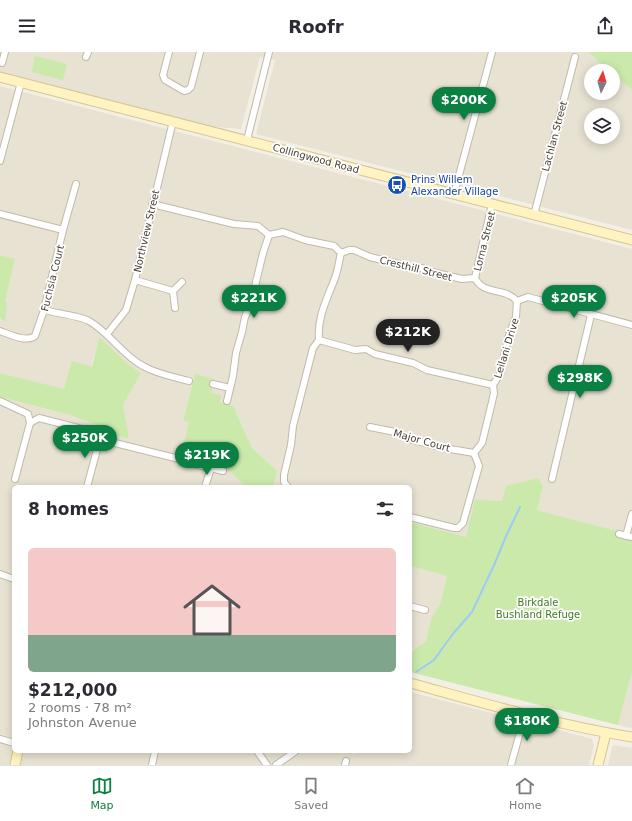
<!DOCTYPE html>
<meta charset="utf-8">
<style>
body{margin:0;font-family:"DejaVu Sans",sans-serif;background:#f7f7f7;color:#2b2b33;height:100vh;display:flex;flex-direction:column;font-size:15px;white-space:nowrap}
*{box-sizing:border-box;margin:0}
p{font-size:13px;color:#7c7c81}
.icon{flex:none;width:22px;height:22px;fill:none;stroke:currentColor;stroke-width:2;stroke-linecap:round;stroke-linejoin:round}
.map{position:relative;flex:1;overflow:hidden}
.sheet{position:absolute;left:12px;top:433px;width:400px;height:268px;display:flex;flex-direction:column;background:#fff;border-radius:6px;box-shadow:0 2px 10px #0003}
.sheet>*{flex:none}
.needle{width:26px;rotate:5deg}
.fabs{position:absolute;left:584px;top:12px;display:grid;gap:8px}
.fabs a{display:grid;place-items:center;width:36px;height:36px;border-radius:50%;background:#fff;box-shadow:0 2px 10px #0003;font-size:20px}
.price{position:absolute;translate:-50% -34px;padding:0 9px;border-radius:14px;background:#0b8043;color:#fff;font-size:13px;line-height:26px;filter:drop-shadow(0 1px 2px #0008)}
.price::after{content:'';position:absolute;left:50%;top:24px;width:12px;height:9px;margin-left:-6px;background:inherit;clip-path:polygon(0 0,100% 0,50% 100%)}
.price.current{background:#222;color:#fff}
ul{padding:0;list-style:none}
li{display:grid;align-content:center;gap:8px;height:212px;padding:0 16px}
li+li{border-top:1px solid #e1e1e2}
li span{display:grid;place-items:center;height:124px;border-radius:6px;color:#555}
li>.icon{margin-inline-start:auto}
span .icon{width:72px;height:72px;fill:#fffc;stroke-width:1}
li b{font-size:17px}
h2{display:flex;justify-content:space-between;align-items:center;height:48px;padding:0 16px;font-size:17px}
header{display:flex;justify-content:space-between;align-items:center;height:52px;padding:0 16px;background:#fff;font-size:18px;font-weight:600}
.tabs{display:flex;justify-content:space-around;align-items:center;height:56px;border-top:1px solid #e1e1e2;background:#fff;font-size:11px;color:#7c7c81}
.tabs a{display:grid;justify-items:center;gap:2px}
.tabs .current{color:#0b8043}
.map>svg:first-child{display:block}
</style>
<header><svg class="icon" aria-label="menu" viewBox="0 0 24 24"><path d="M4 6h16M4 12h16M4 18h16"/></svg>Roofr<svg class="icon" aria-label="share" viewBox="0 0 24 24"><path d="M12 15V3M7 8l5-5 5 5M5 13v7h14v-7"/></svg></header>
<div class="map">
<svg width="632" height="713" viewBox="0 0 632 713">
<rect width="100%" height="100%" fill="#f3efe4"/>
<g fill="#e7e2d2" fill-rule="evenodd">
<path d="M0 0H588L610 19H591V41H613V22L632 38V178L256 82 275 8 260 5 241 77 206 74 0 21ZM591 63H613V85H591Z"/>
<polygon points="0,34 632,197 632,483 537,458 543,434 503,449 466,485 410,470 410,435 273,435 277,419 252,396 233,354 220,350 195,322 183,367 189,369 194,408 228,417 246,435 14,435 14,525 0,520 0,345 67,362 92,371 109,381 129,387 123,353 141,321 129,313 99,285 91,315 64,338 0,321 0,265 5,269 5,250 15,207 0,203"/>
<polygon points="410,514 447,524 440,552 431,567 426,589 410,601"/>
<polygon points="0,524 14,529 14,699 12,713 0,713"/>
<polygon points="632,620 632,676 618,673"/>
<polygon points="410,640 589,686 592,687 594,693 589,713 17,713 21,699 342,699 355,702 356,699 410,699"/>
<polygon points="613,693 632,696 632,713 608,713"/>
</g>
<g fill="#cae9ab">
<polygon points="588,0 632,0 632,38 613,22 613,19 610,19"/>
<polygon points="35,4 67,12 63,28 32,20"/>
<polygon points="0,203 15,207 5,250 7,250 5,270 0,265"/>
<polygon points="99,285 129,313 141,321 123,353 129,387 109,381 92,371 67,362 0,345 0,321 64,337 72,309 92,315"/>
<polygon points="195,322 215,327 211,341 221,343 220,350 233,354 252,396 277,419 273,435 246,435 231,420 227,418 227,417 195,408 192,417 178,414 189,370 183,368"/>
<polygon points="538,426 543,434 537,458 632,483 632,620 618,673 410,620 410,601 426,589 431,567 440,552 447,524 410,514 410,470 466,485 475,448 502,449 506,434"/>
</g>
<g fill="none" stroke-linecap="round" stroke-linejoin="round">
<polyline stroke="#9dccf3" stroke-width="2" points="416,620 434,608 452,583 472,560 495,511 507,482 520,455"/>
<defs>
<g id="street">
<polyline points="169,0 163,23 165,28 184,39 188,38 191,35 200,0"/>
<polyline points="86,5 88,0"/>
<polyline points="2,11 5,0"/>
<polyline points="247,88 269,0"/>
<polyline points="0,109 21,30"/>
<polyline points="454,142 492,0"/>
<path d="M152 152 234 172 258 174 269 183 283 180 305 188 334 194 341 201 349 198H354L370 205 399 212 408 216H422L428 219 462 227 475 226C484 244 505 235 517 249"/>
<polyline points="0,162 63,178"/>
<polyline points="534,163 575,5"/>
<polyline points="475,226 492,152"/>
<polyline points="135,228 173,239"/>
<polyline points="517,249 528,245 632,273"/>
<polyline points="175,256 173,239 182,230"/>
<path d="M44 258C55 261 80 264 89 269 110 281 122 303 143 314 157 322 174 325 189 329"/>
<path d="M0 279C9 282 26 291 35 284L44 258 63 178 76 132"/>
<polyline points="107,282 126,258 135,228 173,69"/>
<polyline points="319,288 355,298 366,297 375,302 413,311 427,318 493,333"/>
<polyline points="213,332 230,336"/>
<polyline points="0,349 28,362 30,371"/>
<polyline points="227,349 233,324 236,301 242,280 245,265 251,251 263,201 269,183"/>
<polyline points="370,375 395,380 413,388 444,396 474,401"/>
<polyline points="102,390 107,389 179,407"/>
<polyline points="194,412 223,419"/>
<polyline points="15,427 30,371 39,366 86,378 102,390"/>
<polyline points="552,427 591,263"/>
<polyline points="87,435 98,394 102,390"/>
<polyline points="205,435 211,416"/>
<path d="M288 435 284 430V423L291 393 293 374 313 296 319 288C317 265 327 247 335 226 338 218 339 209 341 201"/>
<polyline points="410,465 454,476 458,476 463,471 479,414 474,401 482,391 492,350 494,341 493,333 500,322 508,286 516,265 517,249"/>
<polyline points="619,482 632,485"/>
<polyline points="626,484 632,462"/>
<polyline points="0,522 14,527"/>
<polyline points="410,554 425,558"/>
<polyline points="0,687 14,691"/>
<polyline points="257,699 267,713"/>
<polyline points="152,713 155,699"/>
<polyline points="276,713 296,699"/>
<polyline points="345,713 346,709"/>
<polyline points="511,713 525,662"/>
</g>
<g id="secondary">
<polyline points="0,25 632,188"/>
<path d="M410 631C483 651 557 673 632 685"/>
<polyline points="15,713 18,699"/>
<polyline points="598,713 606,681"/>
</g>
</defs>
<use href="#street" stroke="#c2baa9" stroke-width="8"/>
<use href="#secondary" stroke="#d5c692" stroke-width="11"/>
<use href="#street" stroke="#fff" stroke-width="6"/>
<use href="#secondary" stroke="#fff3c2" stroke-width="9"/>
</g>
<defs>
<symbol id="bus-disc" viewBox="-11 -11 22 22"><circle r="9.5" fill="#1a4fb4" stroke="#fff"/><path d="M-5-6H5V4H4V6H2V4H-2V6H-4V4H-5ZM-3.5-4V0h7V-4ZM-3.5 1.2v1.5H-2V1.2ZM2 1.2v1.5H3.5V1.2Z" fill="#fff"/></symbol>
</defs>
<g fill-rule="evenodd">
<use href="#bus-disc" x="386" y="122" width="22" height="22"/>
</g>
<g text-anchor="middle" stroke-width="3.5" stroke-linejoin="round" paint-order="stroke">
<g font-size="10" fill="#453f34" stroke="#fff">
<text transform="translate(554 84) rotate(-75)" y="4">Lachlan Street</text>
<text transform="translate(316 106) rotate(15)" y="4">Collingwood Road</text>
<text transform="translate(146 179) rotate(-77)" y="4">Northview Street</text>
<text transform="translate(484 189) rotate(-76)" y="4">Lorna Street</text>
<text transform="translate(416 216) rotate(14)" y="4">Cresthill Street</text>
<text transform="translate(52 226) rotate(-76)" y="4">Fuchsia Court</text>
<text transform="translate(506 296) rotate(-73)" y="4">Leilani Drive</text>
<text transform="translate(422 388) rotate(16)" y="4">Major Court</text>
</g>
<g font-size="10" fill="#164399" stroke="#fff" text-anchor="start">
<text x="411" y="131">Prins Willem<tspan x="411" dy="12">Alexander Village</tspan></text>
</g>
<g font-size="10" fill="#417925" stroke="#fff">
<text x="538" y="554">Birkdale<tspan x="538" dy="12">Bushland Refuge</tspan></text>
</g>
</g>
</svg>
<div class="fabs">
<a><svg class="needle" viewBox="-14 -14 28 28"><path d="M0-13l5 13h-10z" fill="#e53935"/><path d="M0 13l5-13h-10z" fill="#7c7c81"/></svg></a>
<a><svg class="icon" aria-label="layers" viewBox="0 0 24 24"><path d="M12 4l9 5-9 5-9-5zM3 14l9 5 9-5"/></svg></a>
</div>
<b class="price" style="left:464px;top:69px">$200K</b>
<b class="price" style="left:254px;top:267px">$221K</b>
<b class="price" style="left:574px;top:267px">$205K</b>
<b class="price current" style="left:408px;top:301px">$212K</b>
<b class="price" style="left:580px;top:347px">$298K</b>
<b class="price" style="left:85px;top:407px">$250K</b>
<b class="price" style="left:207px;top:424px">$219K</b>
<b class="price" style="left:527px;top:690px">$180K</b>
<section class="sheet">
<h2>8 homes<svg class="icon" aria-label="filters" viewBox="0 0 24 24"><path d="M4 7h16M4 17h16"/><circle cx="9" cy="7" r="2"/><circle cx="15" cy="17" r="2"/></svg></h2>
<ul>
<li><span style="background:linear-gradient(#f6c9c9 70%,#7fa58c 0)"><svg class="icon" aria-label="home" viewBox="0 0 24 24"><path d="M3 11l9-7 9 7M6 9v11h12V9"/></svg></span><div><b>$212,000</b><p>2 rooms · 78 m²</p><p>Johnston Avenue</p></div></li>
</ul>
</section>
</div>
<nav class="tabs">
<a class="current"><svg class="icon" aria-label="map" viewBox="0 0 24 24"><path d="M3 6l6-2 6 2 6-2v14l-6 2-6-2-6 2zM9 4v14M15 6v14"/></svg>Map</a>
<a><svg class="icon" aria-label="saved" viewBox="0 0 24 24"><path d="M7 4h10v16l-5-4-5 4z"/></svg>Saved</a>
<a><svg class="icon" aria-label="home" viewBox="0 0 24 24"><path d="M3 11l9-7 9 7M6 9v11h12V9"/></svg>Home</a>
</nav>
